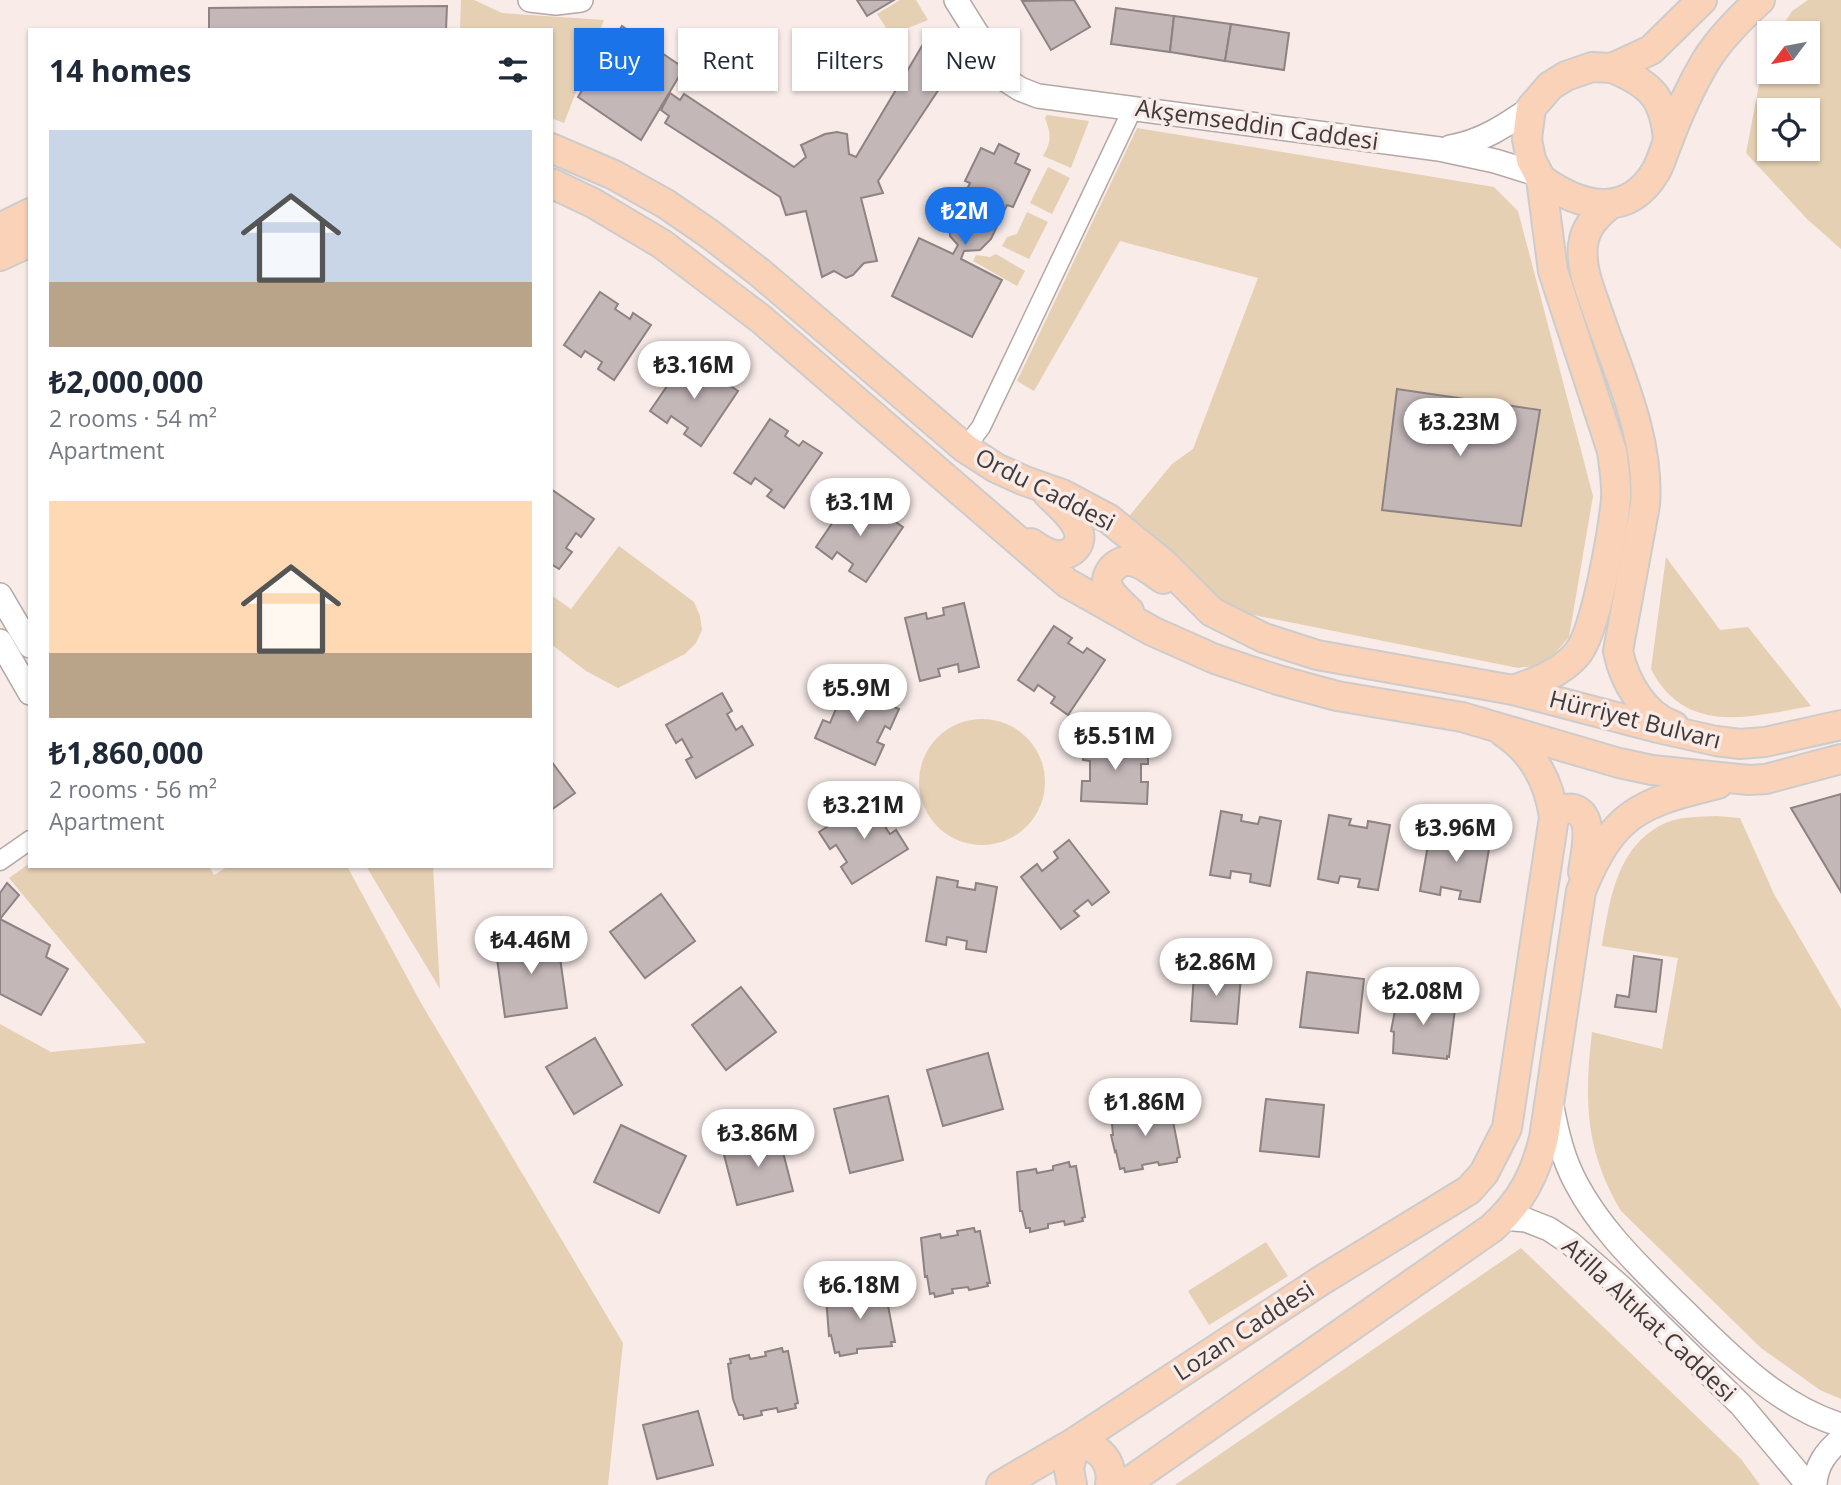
<!DOCTYPE html>
<meta charset="utf-8">
<style>
body{margin:0;font-family:"Open Sans",sans-serif;background:#f2f2f3;color:#1f2937;height:100vh;display:flex;flex-direction:column;font-size:26px;white-space:nowrap}
*{box-sizing:border-box;margin:0}
p{font-size:23px;color:#747a83}
.icon{flex:none;width:38px;height:38px;fill:none;stroke:currentColor;stroke-width:2;stroke-linecap:round;stroke-linejoin:round}
.map{position:relative;flex:1;overflow:hidden}
.details{position:absolute;left:28px;top:28px;width:525px;height:840px;display:flex;flex-direction:column;background:#fff;border-radius:0px;box-shadow:0 2px 5px #0004}
.details>*{flex:none}
.guide{position:absolute;left:574px;top:28px;width:665px;height:63px;display:flex;gap:14px}
.needle{width:46px;rotate:238deg}
.tools{position:absolute;left:1757px;top:21px;display:grid;gap:14px}
.tools a{display:grid;place-items:center;width:63px;height:63px;border-radius:0px;background:#fff;box-shadow:0 2px 5px #0004;font-size:35px}
.price{position:absolute;translate:-50% -60px;padding:0 16px;border-radius:24px;background:#fff;color:#222;font-size:23px;line-height:46px;filter:drop-shadow(0 2px 4px #0008)}
.price::after{content:'';position:absolute;left:50%;top:42px;width:21px;height:16px;margin-left:-10px;background:inherit;clip-path:polygon(0 0,100% 0,50% 100%)}
.price.on{background:#1a73e8;color:#fff}
ul{padding:0;list-style:none}
li{display:grid;align-content:center;gap:14px;height:371px;padding:0 21px}
li span{display:grid;place-items:center;height:217px;border-radius:0px;color:#555}
li>.icon{margin-inline-start:auto}
span .icon{width:126px;height:126px;fill:#fffc;stroke-width:1}
li b{font-size:30px}
h2{display:flex;justify-content:space-between;align-items:center;height:84px;padding:0 21px;font-size:30px}
.pill{padding:0 24px;border-radius:0px;background:#fff;box-shadow:0 2px 5px #0004;font-size:24px;line-height:63px}
.pill.on{background:#1a73e8;color:#fff}
.map>svg:first-child{display:block}
</style>
<div class="map">
<svg width="1841" height="1485" viewBox="0 0 1841 1485">
<rect width="100%" height="100%" fill="#f8ebe8"/>
<g fill="#e5d0b4" fill-rule="evenodd">
<polygon points="461,0 474,0 502,13 604,20 564,123 551,118 551,30 460,30"/>
<polygon points="900,0 916,0 928,20 891,35 877,14"/>
<path d="M1808 0H1841V249L1807 219 1746 153 1765 54 1769 48V72H1808V33H1778L1792 11ZM1769 110H1808V149H1769Z"/>
<path d="M1047 115 1089 121 1071 168 1043 156C1052 141 1051 134 1045 118Z"/>
<polygon points="1137,128 1494,187 1518,211 1593,496 1569,637 1546,664 1518,668 1219,608 1126,520 1172,464 1193,449 1258,278 1120,241 1034,391 1017,381"/>
<polygon points="1048,167 1070,178 1052,214 1030,203"/>
<polygon points="1027,212 1048,222 1029,259 1002,246 1007,237 1017,234"/>
<polygon points="996,254 1025,271 1017,286 973,261 976,255 990,257"/>
<polygon points="619,546 694,602 700,616 702,630 696,643 685,654 618,688 586,671 551,644 551,595 571,609"/>
<path d="M1666 557 1720 630 1748 627 1811 706C1750 717 1685 736 1651 669Z"/>
<circle cx="982" cy="782" r="63"/>
<path d="M1717 816 1740 818 1774 894 1841 1009V1399L1820 1390 1761 1348 1621 1211C1585 1150 1584 1100 1592 1032L1662 1049 1678 958 1602 946C1610 899 1617 843 1668 822 1683 816 1701 817 1717 816Z"/>
<polygon points="30,863 30,866 209,866 214,875 229,866 347,866 421,1003 623,1343 608,1485 0,1485 0,1024 51,1052 146,1043 9,878"/>
<polygon points="366,866 433,866 440,989"/>
<polygon points="1266,1242 1288,1276 1209,1325 1188,1291"/>
<polygon points="1521,1248 1741,1459 1760,1485 1175,1485"/>
</g>
<g fill="#c3b7b8" stroke="#8e8282" stroke-width="2">
<polygon points="857,0 894,0 867,16"/>
<polygon points="1074,0 1090,27 1051,50 1022,1"/>
<polygon points="447,6 446,30 209,30 209,8"/>
<polygon points="1116,8 1174,16 1170,52 1111,44"/>
<polygon points="1174,16 1231,24 1225,61 1170,52"/>
<polygon points="1231,24 1289,33 1284,70 1225,61"/>
<polygon points="622,26 684,68 641,140 578,97"/>
<polygon points="922,46 953,68 878,181 883,193 861,198 877,261 864,263 853,275 846,278 834,271 822,277 806,211 786,215 780,197 665,123 669,116 661,110 670,93 680,100 684,94 794,167 806,157 801,145 825,134 837,132 847,134 849,154 856,157"/>
<polygon points="999,144 1019,154 1015,163 1030,170 1013,207 1007,205 991,239 980,250 964,251 961,259 1002,280 972,337 892,296 919,238 953,254 958,245 950,236 950,225 970,183 965,181 981,148 994,154"/>
<polygon points="600,292 618,304 615,309 630,319 633,313 651,325 614,380 598,369 602,362 585,351 581,357 564,345"/>
<polygon points="687,357 704,369 701,374 716,384 720,379 738,391 701,446 684,434 688,428 671,416 667,423 650,411"/>
<polygon points="1397,389 1540,410 1521,526 1382,510"/>
<polygon points="770,419 788,431 785,436 799,446 803,441 822,453 784,508 767,496 772,490 755,478 751,484 734,473"/>
<polygon points="551,489 594,519 581,537 576,533 566,548 572,552 559,569 551,564"/>
<polygon points="852,494 870,506 866,511 881,521 885,515 903,527 866,582 849,571 853,564 837,552 832,559 816,547"/>
<polygon points="964,603 979,667 959,672 958,664 938,669 940,676 920,681 905,618 926,613 927,619 944,615 943,608"/>
<polygon points="1054,626 1072,638 1068,643 1083,653 1087,648 1105,660 1068,715 1051,703 1055,697 1038,685 1034,691 1018,680"/>
<polygon points="839,683 899,709 890,729 885,726 877,742 884,745 875,765 815,738 823,720 830,723 838,704 831,701"/>
<polygon points="722,693 732,711 727,714 736,730 742,726 753,745 696,778 686,760 692,757 682,739 676,743 666,725"/>
<polygon points="1084,740 1148,743 1148,764 1141,764 1141,782 1148,782 1147,804 1081,801 1082,781 1090,781 1090,761 1083,760"/>
<polygon points="551,761 575,793 551,810"/>
<polygon points="1841,794 1841,892 1791,808"/>
<polygon points="874,797 885,815 880,819 890,834 896,830 908,849 852,884 841,867 847,862 836,845 830,849 819,832"/>
<polygon points="1221,811 1242,815 1241,821 1258,824 1260,817 1281,821 1270,886 1250,882 1251,874 1231,871 1230,878 1210,875"/>
<polygon points="1329,815 1351,819 1349,825 1367,828 1368,821 1390,825 1378,890 1358,887 1360,879 1340,876 1338,883 1318,879"/>
<polygon points="1431,827 1452,831 1451,837 1468,840 1469,833 1491,837 1480,902 1459,899 1461,891 1441,887 1440,895 1420,891"/>
<polygon points="1069,840 1109,892 1092,905 1088,900 1074,911 1079,916 1061,929 1021,877 1037,864 1042,871 1058,858 1054,852"/>
<polygon points="937,877 958,881 957,887 975,890 976,883 997,887 986,952 966,949 967,941 947,937 946,945 926,941"/>
<polygon points="7,883 19,895 0,919 0,893"/>
<polygon points="661,894 695,941 645,978 610,932"/>
<polygon points="0,919 50,945 46,957 68,969 41,1015 0,994"/>
<polygon points="557,936 567,1008 505,1017 495,944"/>
<polygon points="1634,956 1662,960 1656,1012 1615,1007 1617,995 1629,997"/>
<polygon points="1307,972 1364,979 1358,1033 1300,1027"/>
<polygon points="1194,973 1241,976 1237,1024 1191,1021"/>
<polygon points="741,987 776,1032 726,1070 692,1025"/>
<polygon points="1398,995 1456,1001 1449,1057 1447,1056 1447,1059 1393,1053 1394,1032 1391,1031"/>
<polygon points="595,1038 622,1085 574,1114 546,1067"/>
<polygon points="988,1053 1003,1109 943,1126 927,1070"/>
<polygon points="888,1096 903,1160 850,1173 834,1109"/>
<polygon points="1266,1099 1324,1105 1319,1157 1260,1151"/>
<polygon points="1163,1103 1164,1107 1170,1106 1180,1157 1177,1158 1177,1162 1159,1165 1158,1162 1142,1165 1143,1169 1125,1172 1124,1168 1120,1169 1116,1151 1115,1152 1111,1135 1113,1135 1111,1113 1130,1109 1131,1113 1148,1110 1147,1106"/>
<polygon points="621,1125 686,1156 659,1213 594,1182"/>
<polygon points="778,1133 793,1191 737,1205 722,1147"/>
<polygon points="1069,1162 1070,1167 1076,1166 1085,1217 1082,1218 1083,1221 1065,1225 1064,1221 1048,1224 1048,1228 1030,1232 1030,1228 1026,1228 1022,1211 1020,1211 1017,1172 1036,1169 1037,1173 1053,1170 1053,1166"/>
<polygon points="974,1228 975,1232 980,1231 990,1283 987,1283 988,1286 969,1290 968,1287 952,1289 953,1293 935,1297 934,1293 930,1294 927,1276 925,1277 921,1238 940,1234 941,1238 958,1235 957,1231"/>
<polygon points="878,1287 879,1291 885,1290 895,1342 891,1342 892,1346 857,1349 857,1353 840,1356 839,1352 835,1353 831,1335 829,1336 826,1297 845,1293 846,1297 862,1294 862,1290"/>
<polygon points="782,1348 783,1352 788,1351 798,1403 795,1404 796,1408 778,1412 777,1408 761,1411 762,1415 744,1419 743,1415 739,1415 733,1399 728,1364 731,1363 730,1359 749,1355 750,1359 766,1356 765,1352"/>
<polygon points="698,1411 713,1465 657,1479 643,1425"/>
</g>
<g fill="none" stroke-linecap="round" stroke-linejoin="round">
<defs>
<g id="minor">
<polyline points="965,448 981,427 1133,108"/>
<polyline points="0,861 30,840"/>
</g>
<g id="tertiary">
<polyline points="530,0 556,3 581,0"/>
<polyline points="956,0 1006,80 1020,89 1038,96 1439,149 1495,161 1537,174"/>
<path d="M1450 147C1481 142 1505 126 1531 108"/>
<polyline points="0,595 30,646"/>
<polyline points="0,641 30,693"/>
<path d="M1552 1107C1557 1133 1563 1159 1576 1183 1600 1229 1638 1265 1675 1302 1724 1349 1774 1405 1841 1425"/>
<polyline points="1503,1218 1526,1220 1549,1229 1570,1243 1622,1288 1741,1405 1808,1485"/>
<path d="M1815 1485C1816 1465 1826 1452 1841 1439"/>
</g>
<g id="primary">
<path d="M1612 68C1651 84 1665 98 1668 141"/>
<polyline points="551,148 614,175 666,204 711,235 759,272 965,448 996,468 1025,481 1062,494 1109,519 1163,563 1212,612 1264,638 1317,655 1513,690 1658,728 1716,741 1740,744 1765,742 1841,725"/>
<path d="M1541 179C1580 207 1627 220 1656 171 1661 162 1664 151 1668 141 1678 115 1690 88 1704 64 1718 40 1739 19 1760 0"/>
<polyline points="551,183 593,203 662,244 761,319 1067,583 1152,631 1215,659 1278,680 1337,696 1462,717 1619,763 1652,770 1749,780 1766,779 1841,759"/>
<path d="M1608 206C1595 217 1585 228 1583 245 1580 268 1591 292 1598 313 1619 374 1650 439 1645 505L1618 651C1624 681 1644 716 1674 726"/>
<polyline points="0,228 30,213"/>
<polyline points="0,256 30,242"/>
<path d="M1031 543C1037 547 1044 552 1051 554 1068 559 1086 546 1077 527 1071 514 1058 504 1048 494"/>
<path d="M1129 611C1117 600 1098 585 1112 569 1115 565 1122 561 1127 561 1139 560 1153 572 1163 579"/>
<path d="M1513 690C1536 682 1561 673 1577 654 1596 632 1613 530 1616 499 1617 483 1614 467 1612 451L1553 271 1541 179 1531 160 1527 139 1531 108 1550 86 1566 76 1592 67 1612 68 1651 50 1702 0"/>
<path d="M1554 817C1560 810 1565 807 1574 809 1596 817 1585 855 1583 872"/>
<path d="M1001 1485 1075 1442 1322 1280 1469 1190 1484 1173 1507 1128 1554 817C1549 782 1534 752 1503 732"/>
<path d="M1072 1485 1069 1469 1075 1442C1099 1446 1114 1461 1110 1485"/>
<path d="M1124 1485 1492 1228C1521 1202 1535 1175 1544 1138L1581 891C1613 812 1640 803 1718 784"/>
</g>
</defs>
<use href="#minor" stroke="#b3a8a5" stroke-width="21"/>
<use href="#tertiary" stroke="#b3a8a5" stroke-width="26"/>
<use href="#primary" stroke="#cdcccc" stroke-width="32"/>
<use href="#minor" stroke="#fff" stroke-width="18"/>
<use href="#tertiary" stroke="#fff" stroke-width="23"/>
<use href="#primary" stroke="#fad2b8" stroke-width="28"/>
</g>
<g text-anchor="middle" stroke-width="7" stroke-linejoin="round" paint-order="stroke">
<g font-size="24" fill="#403b3a" stroke="#f8ebe8">
<text transform="translate(1257 125) rotate(8)" y="8">Akşemseddin Caddesi</text>
<text transform="translate(1045 490) rotate(27)" y="8">Ordu Caddesi</text>
<text transform="translate(1635 720) rotate(14)" y="8">Hürriyet Bulvarı</text>
<text transform="translate(1649 1320) rotate(43)" y="8">Atilla Altıkat Caddesi</text>
<text transform="translate(1244 1331) rotate(-33)" y="8">Lozan Caddesi</text>
</g>
</g>
</svg>
<div class="tools">
<a><svg class="needle" viewBox="-14 -14 28 28"><path d="M0-13l5 13h-10z" fill="#e53935"/><path d="M0 13l5-13h-10z" fill="#747a83"/></svg></a>
<a><svg class="icon" aria-label="locate" viewBox="0 0 24 24"><circle cx="12" cy="12" r="6"/><path d="M12 2v4M12 18v4M2 12h4M18 12h4"/></svg></a>
</div>
<b class="price on" style="left:965px;top:247px">₺2M</b>
<b class="price" style="left:694px;top:401px">₺3.16M</b>
<b class="price" style="left:1460px;top:458px">₺3.23M</b>
<b class="price" style="left:860px;top:538px">₺3.1M</b>
<b class="price" style="left:857px;top:724px">₺5.9M</b>
<b class="price" style="left:1115px;top:772px">₺5.51M</b>
<b class="price" style="left:864px;top:841px">₺3.21M</b>
<b class="price" style="left:1456px;top:864px">₺3.96M</b>
<b class="price" style="left:531px;top:976px">₺4.46M</b>
<b class="price" style="left:1216px;top:998px">₺2.86M</b>
<b class="price" style="left:1423px;top:1027px">₺2.08M</b>
<b class="price" style="left:1145px;top:1138px">₺1.86M</b>
<b class="price" style="left:758px;top:1169px">₺3.86M</b>
<b class="price" style="left:860px;top:1321px">₺6.18M</b>
<div class="guide">
<a class="pill on">Buy</a>
<a class="pill">Rent</a>
<a class="pill">Filters</a>
<a class="pill">New</a>
</div>
<section class="details">
<h2>14 homes<svg class="icon" aria-label="filters" viewBox="0 0 24 24"><path d="M4 7h16M4 17h16"/><circle cx="9" cy="7" r="2"/><circle cx="15" cy="17" r="2"/></svg></h2>
<ul>
<li><span style="background:linear-gradient(#c9d6e8 70%,#b9a48a 0)"><svg class="icon" aria-label="home" viewBox="0 0 24 24"><path d="M3 11l9-7 9 7M6 9v11h12V9"/></svg></span><div><b>₺2,000,000</b><p>2 rooms · 54 m²</p><p>Apartment</p></div></li>
<li><span style="background:linear-gradient(#ffd9b3 70%,#b9a48a 0)"><svg class="icon" aria-label="home" viewBox="0 0 24 24"><path d="M3 11l9-7 9 7M6 9v11h12V9"/></svg></span><div><b>₺1,860,000</b><p>2 rooms · 56 m²</p><p>Apartment</p></div></li>
</ul>
</section>
</div>
